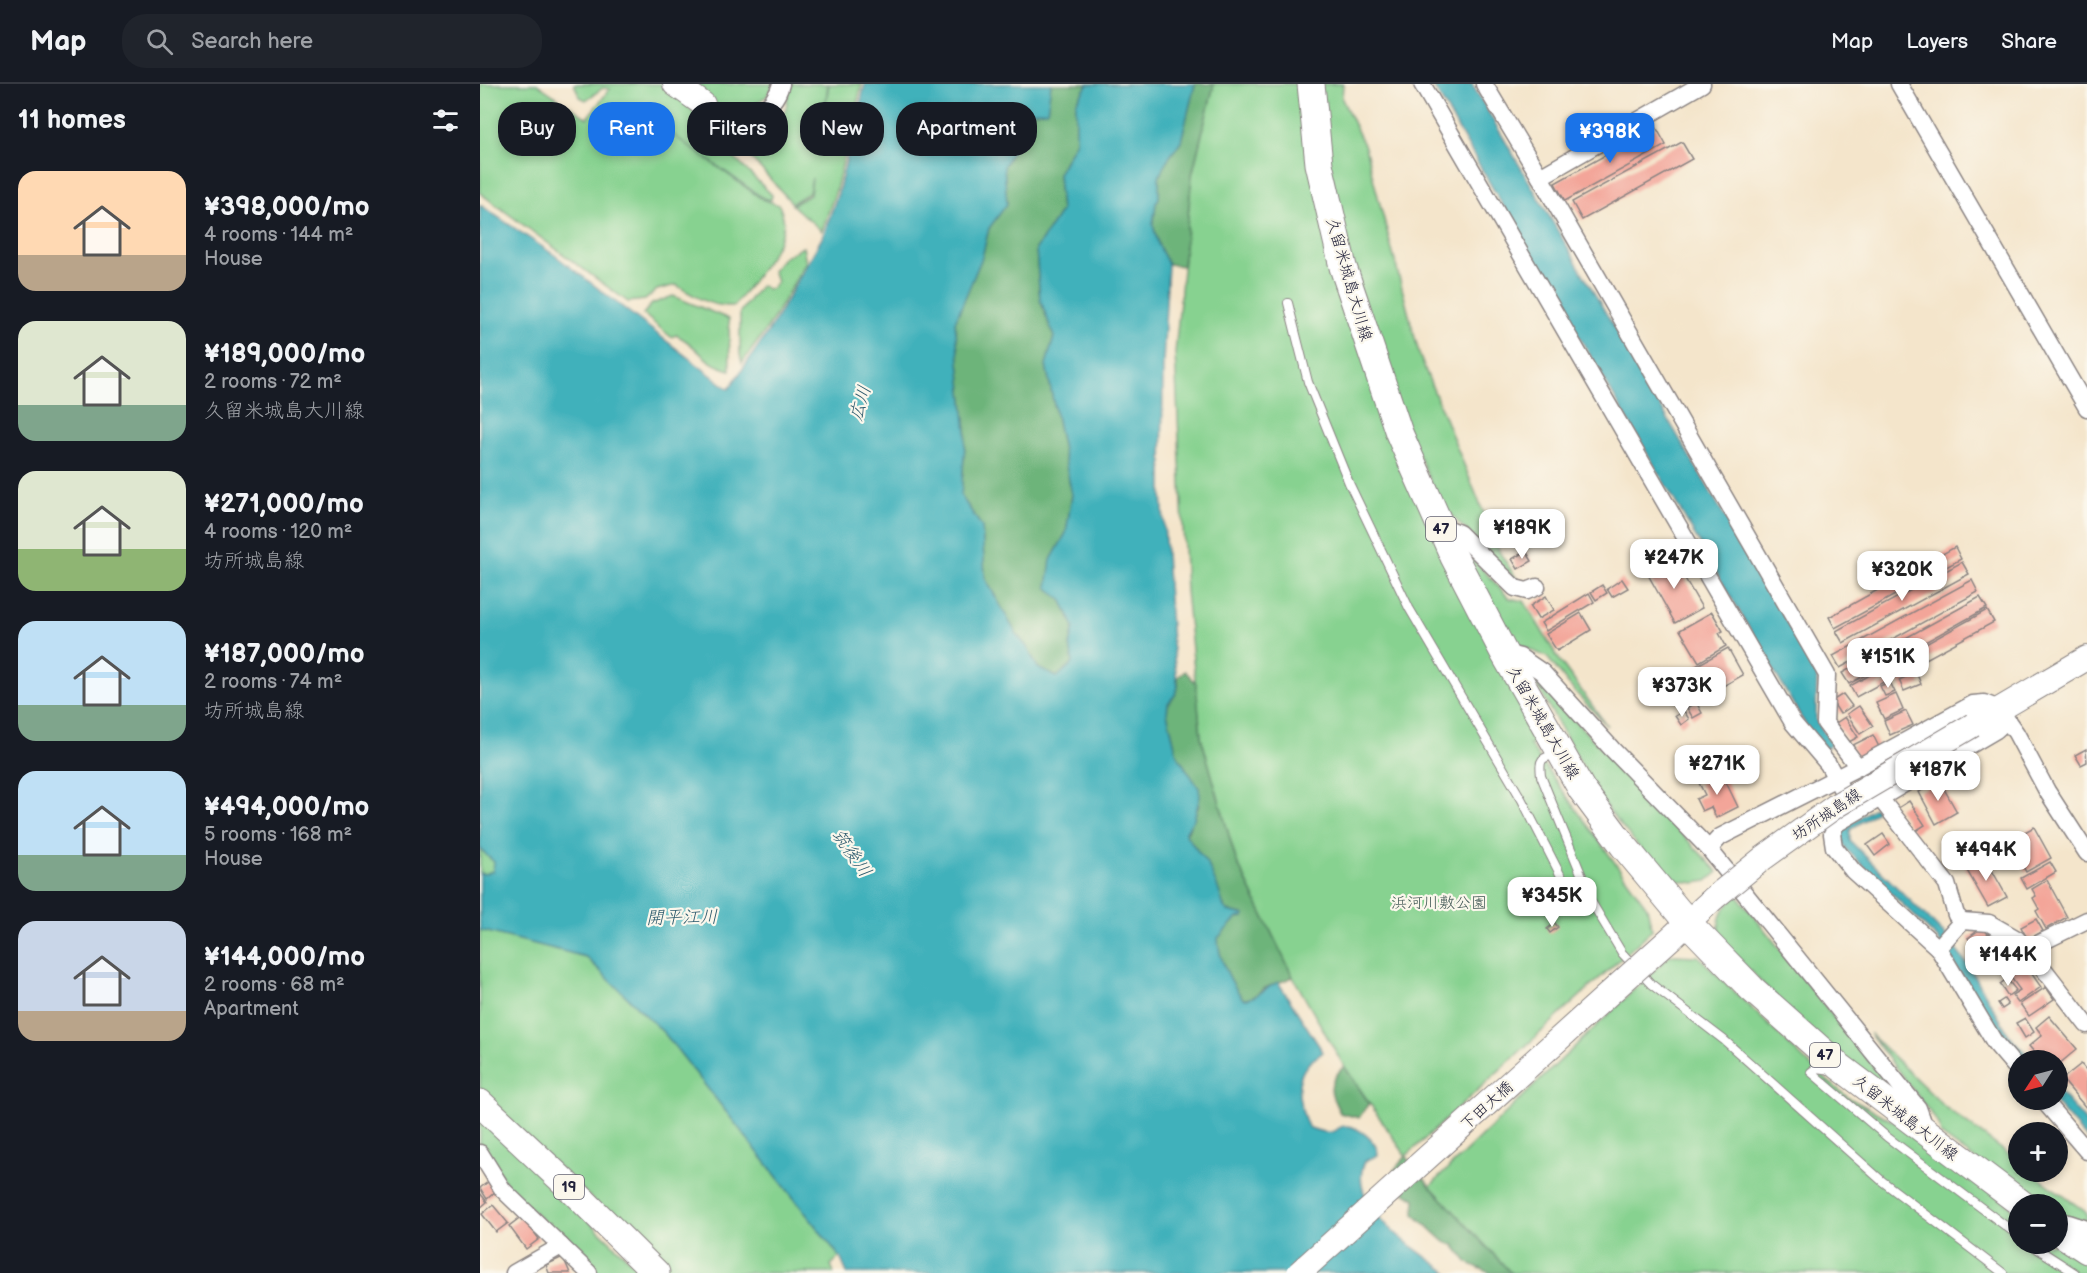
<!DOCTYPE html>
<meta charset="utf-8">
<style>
body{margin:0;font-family:"Balsamiq Sans","Klee One",sans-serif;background:#20242c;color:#f1f3f6;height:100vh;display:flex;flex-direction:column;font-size:22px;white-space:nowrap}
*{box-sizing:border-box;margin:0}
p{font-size:20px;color:#9ea1a6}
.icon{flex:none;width:33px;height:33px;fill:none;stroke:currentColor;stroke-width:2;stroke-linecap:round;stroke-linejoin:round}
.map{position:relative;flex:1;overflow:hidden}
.details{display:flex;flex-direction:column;background:#171b24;width:480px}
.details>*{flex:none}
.top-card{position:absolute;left:18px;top:18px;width:570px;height:54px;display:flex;gap:12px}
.needle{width:39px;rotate:234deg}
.controls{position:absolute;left:1528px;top:966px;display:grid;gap:12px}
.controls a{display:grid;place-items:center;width:60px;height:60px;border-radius:50%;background:#171b24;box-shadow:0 3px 9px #0003;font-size:30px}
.price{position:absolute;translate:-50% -51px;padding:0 14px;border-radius:12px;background:#fff;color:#222;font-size:20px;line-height:39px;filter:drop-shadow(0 2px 3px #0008)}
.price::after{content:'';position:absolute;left:50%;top:36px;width:18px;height:14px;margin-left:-9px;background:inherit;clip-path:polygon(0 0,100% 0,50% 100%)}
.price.on{background:#1a73e8;color:#fff}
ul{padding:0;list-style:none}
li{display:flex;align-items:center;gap:18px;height:150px;padding:0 18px}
li span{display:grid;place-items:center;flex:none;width:168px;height:120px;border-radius:18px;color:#555}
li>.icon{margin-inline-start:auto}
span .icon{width:72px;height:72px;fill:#fffc;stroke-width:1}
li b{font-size:26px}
h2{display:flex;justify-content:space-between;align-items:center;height:72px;padding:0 18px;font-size:26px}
.pill{padding:0 21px;border-radius:24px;background:#171b24;box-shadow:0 3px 9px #0003;font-size:21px;line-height:54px}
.pill.on{background:#1a73e8;color:#fff}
header{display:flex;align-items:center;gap:36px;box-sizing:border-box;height:84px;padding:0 30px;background:#171b24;border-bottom:2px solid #363941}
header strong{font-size:28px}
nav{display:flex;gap:33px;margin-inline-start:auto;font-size:21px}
.search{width:420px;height:54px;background:#20242c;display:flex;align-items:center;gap:15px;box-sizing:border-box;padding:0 21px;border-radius:24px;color:#9ea1a6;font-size:22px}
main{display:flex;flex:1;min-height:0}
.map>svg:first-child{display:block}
</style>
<header>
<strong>Map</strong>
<div class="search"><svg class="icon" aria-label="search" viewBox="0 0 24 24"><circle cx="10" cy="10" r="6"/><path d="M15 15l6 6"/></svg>Search here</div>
<nav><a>Map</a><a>Layers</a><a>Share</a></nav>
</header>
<main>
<section class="details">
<h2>11 homes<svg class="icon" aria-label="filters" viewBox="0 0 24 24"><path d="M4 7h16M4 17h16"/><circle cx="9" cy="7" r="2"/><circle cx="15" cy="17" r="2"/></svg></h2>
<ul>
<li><span style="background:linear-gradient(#ffd9b3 70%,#b9a48a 0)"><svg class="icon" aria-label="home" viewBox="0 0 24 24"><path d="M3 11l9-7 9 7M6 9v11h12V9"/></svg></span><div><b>¥398,000/mo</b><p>4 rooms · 144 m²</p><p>House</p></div></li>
<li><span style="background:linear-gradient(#dfe7d0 70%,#7fa58c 0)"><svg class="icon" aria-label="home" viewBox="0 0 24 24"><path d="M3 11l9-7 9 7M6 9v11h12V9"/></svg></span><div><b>¥189,000/mo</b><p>2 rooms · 72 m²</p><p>久留米城島大川線</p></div></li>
<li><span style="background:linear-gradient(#dfe7d0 65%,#8fb573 0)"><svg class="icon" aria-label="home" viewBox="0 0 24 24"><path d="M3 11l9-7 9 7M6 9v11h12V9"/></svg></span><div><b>¥271,000/mo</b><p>4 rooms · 120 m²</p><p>坊所城島線</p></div></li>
<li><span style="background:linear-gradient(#bfe0f5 70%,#7fa58c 0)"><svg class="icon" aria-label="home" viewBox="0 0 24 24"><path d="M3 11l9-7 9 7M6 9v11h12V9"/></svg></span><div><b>¥187,000/mo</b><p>2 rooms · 74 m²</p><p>坊所城島線</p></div></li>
<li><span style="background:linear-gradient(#bfe0f5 70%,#7fa58c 0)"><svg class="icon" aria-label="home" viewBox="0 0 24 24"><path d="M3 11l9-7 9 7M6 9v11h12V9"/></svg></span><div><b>¥494,000/mo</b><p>5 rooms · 168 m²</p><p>House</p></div></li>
<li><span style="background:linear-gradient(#c9d6e8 75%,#b9a48a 0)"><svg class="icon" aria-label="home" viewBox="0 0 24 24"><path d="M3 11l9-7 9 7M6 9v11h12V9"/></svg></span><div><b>¥144,000/mo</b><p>2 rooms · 68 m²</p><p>Apartment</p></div></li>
</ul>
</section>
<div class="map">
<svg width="1607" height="1189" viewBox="0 0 1607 1189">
<rect width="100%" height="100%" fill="#fbf7ec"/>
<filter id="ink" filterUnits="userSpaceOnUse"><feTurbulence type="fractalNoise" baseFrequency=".0167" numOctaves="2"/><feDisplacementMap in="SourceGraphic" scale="12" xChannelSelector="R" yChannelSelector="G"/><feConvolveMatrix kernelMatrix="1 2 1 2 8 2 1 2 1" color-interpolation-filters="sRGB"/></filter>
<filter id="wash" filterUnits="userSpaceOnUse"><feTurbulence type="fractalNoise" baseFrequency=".008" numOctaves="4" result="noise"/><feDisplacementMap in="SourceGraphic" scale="24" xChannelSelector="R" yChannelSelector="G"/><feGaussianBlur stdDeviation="1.35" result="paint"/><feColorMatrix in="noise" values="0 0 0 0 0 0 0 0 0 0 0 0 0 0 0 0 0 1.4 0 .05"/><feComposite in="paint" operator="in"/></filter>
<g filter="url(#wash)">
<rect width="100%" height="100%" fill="#f4e5cb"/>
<g fill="#87d290" stroke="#547a66" stroke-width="1.5">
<path d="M0 0H57L107 34 130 5 123 4 106 16 100 13 94 0H187L215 29 238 58 292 111 291 116 283 114 185 45 282 115 299 121C302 129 305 136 303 144 300 165 267 204 254 222 230 223 216 213 196 201L177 206 165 216 148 218 0 109Z"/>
<polygon points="207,0 294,0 287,12 272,22 253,26 240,24"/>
<polygon points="310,0 348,0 345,23 349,0 382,0 356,106 342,147 312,121 330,111 332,94 329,109 312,119 273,76 232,36 230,31 265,44 295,47 306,24"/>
<polygon points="734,0 823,0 859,202 1065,662 1049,660 1167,823 1172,846 926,1072 864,982 813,893 756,776 721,653 706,507 695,269 712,91"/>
<polygon points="840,0 863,0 862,15 885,63 940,273 1020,469 1040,500 961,421 920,329 870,177 849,80"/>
<polygon points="323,163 326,178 289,242 262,279 260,270 260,228 281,201 287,205 293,204 297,197 292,187 303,174"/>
<path d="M193 212 249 235 250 286C221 279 220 262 196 251L191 253 163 230 172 220Z"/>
<polygon points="992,474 1029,514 1044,517 1080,577 1127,642 1089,601 1067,573 1026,555 983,475"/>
<polygon points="1049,588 1238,788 1227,797 1214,799 1195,796 1176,784 1126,723"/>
<polygon points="0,765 14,778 13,787 4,790 0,789"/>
<path d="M1257 811 1427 1025 1329 947 1241 857C1236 834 1240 827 1257 811Z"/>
<polygon points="0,846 106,873 185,950 360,1173 351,1181 354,1189 189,1189 0,1008"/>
<polygon points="1190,871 1218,872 1339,990 1369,1014 1420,1041 1539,1128 1539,1160 1578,1160 1607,1175 1607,1189 1031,1189 950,1102"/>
<polygon points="1389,949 1465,1023 1539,1078 1539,1088 1551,1088 1607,1129 1607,1142 1578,1134 1578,1120 1557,1120 1461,1051 1459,1040"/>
<polygon points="0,1032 163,1189 117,1189 28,1103 0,1059"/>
</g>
<g fill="#6db47a" stroke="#486b5a" stroke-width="1.5">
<polygon points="571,0 608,0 596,19 596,57 578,90 581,127 556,165 560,215 574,253 566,281 592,411 586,449 571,476 582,517 594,543 590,561 593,579 577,593 558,584 547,563 537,551 505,494 502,443 481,412 486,347 475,237 502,173 509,144 527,120 524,82 540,53 545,28 567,27"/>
<polygon points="715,0 734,0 712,91 703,182 688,180 678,160 673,141 676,119 679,114 679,93 686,78 701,57"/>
<path d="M705 587 716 599 721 653 756 776 813 893 785 904 770 915H763C751 899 738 874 738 854L757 833H764L763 830 748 827 744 823 728 781 706 751 719 721V705L697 671 687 629 688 619 695 611 698 603V593Z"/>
<path d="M864 982 889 1019 879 1034 860 1029C849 1007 846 1001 864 982Z"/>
<polygon points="926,1072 950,1102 1031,1189 1010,1189 988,1179 974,1161 965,1158 934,1130 935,1115 924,1108 914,1086"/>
</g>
<g fill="#41b1bb" stroke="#326a7b" stroke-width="1.5">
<path d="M385 0H571L567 27 545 28 540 53 524 82 527 120 509 144 502 173 475 238 486 347 481 412 502 443 505 494 537 551 547 563 558 584 577 593 593 579 590 561 594 543 582 517 567 503 571 476 586 449 592 411 566 281 574 253 560 215 556 165 581 127 578 90 596 57V19L608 0H715L701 57 686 78 679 93V114L676 119 673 141 678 160 688 180 683 280 682 410 692 559 698 603 695 611 688 619 687 629 697 671 719 704 720 713 714 735 706 747V751L728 781 738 804 744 823 748 827 765 831 764 833 757 834 738 854C738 874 751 899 763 915 774 916 787 903 798 898L843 968C839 972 832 975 828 980 812 998 820 1023 828 1043 835 1046 843 1049 851 1048 855 1047 859 1043 864 1042 877 1041 898 1057 898 1071L885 1077C864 1123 937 1165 968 1189H367L360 1173 185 950 106 873 0 846V789L4 790 13 787 14 778 0 765V121L76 172 249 305 292 242 343 152 358 109Z"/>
<polygon points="952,0 992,0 1337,590 1336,636 1352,660 1345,665 1326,642"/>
<polygon points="1395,723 1397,727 1370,746 1370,757 1464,850 1490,884 1529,951 1552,976 1539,976 1520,955 1458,855 1367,766 1361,755 1361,746"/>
<polygon points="1578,1006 1607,1039 1607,1055 1573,1016 1578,1016"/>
</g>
<g id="blocks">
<g fill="#f3a599">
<polygon points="1176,43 1186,61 1085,117 1075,99"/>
<polygon points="1202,58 1212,75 1102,136 1092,118"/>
<polygon points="1475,463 1481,475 1355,544 1349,533"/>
<polygon points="1046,467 1052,477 1038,485 1032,475"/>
<polygon points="1192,472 1222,524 1195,539 1166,487"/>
<polygon points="1482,478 1489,490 1363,559 1356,547"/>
<polygon points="1142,495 1148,504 1132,513 1127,505"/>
<polygon points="1492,496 1498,508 1360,584 1353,572"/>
<polygon points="1122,501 1127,509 1116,516 1111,508"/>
<polygon points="1109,509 1114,518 1066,547 1061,539"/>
<polygon points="1066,512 1074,526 1058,535 1050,522"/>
<polygon points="1500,513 1507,524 1369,600 1362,589"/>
<polygon points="1507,526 1514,538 1376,613 1370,602"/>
<polygon points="1232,528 1243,547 1239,549 1246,562 1219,578 1200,546"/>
<polygon points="1101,529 1111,546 1077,567 1066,550"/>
<polygon points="1248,564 1263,591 1229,610 1214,583"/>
<polygon points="1436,588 1441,600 1424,607 1419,596"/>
<polygon points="1410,598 1415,608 1405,612 1400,602"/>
<polygon points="1363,610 1372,622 1360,630 1352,617"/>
<polygon points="1416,610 1423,626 1404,635 1396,619"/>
<polygon points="1216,618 1222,629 1213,634 1207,624"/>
<polygon points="1379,622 1393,642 1380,650 1367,630"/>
<polygon points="1204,627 1209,635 1201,641 1195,632"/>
<polygon points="1426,627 1433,641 1410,651 1404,637"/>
<polygon points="1365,633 1378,653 1369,658 1356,639"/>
<polygon points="1393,651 1399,663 1377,674 1371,662"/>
<polygon points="1606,665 1607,678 1601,681 1595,671"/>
<polygon points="1241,688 1258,723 1236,734 1231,723 1222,727 1216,715 1225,711 1219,699"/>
<polygon points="1459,696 1477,728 1456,740 1439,708"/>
<polygon points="1429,717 1445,741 1434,748 1418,724"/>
<polygon points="1554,743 1571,774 1546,788 1528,757"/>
<polygon points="1403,750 1410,760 1395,772 1387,761"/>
<polygon points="1504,772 1527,813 1508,823 1485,783"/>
<polygon points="1570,778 1576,788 1547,805 1541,794"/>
<polygon points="1567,796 1587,833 1566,845 1556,827 1559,825 1553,814 1556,812 1552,805"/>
<polygon points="1556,835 1563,847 1548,856 1541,843"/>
<polygon points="1075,839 1078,843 1070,849 1067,845"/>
<polygon points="1503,843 1522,870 1507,881 1488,854"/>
<polygon points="1540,873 1561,903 1538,919 1532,911 1540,906 1524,884"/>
<polygon points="1527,895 1536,906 1528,912 1520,900"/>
<polygon points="1566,903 1574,915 1549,932 1540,920"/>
<polygon points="1524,915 1528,921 1522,925 1518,919"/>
<polygon points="1569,932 1597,965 1578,981 1578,976 1561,976 1549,962 1562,951 1556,943"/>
<polygon points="1545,934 1554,948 1545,954 1536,939"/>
<polygon points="1601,980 1607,987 1607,1025 1582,995"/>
<polygon points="8,1098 16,1107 7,1115 0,1104"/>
<polygon points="0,1109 7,1118 0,1124"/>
<polygon points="13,1121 28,1139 16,1148 2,1130"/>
<polygon points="42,1132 59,1155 46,1165 29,1142"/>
<polygon points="83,1173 90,1189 69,1189 66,1181"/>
</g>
</g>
</g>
<g filter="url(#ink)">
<use href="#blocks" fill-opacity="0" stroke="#8b8483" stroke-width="1.5"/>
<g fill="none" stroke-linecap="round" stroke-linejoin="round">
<defs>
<g id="lane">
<polyline points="808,219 828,298 869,399 929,524 1042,716 1082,794 1094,803 1103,804"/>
<path d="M1078 670C1061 674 1059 674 1061 692L1102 792 1103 804 1142 869 1171 900 1244 956 1402 1097 1523 1189"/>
<polyline points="1351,986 1336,984 1331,988 1407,1053 1539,1152"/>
<polyline points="1550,1160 1595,1189"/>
</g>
<g id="street">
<polyline points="942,0 1313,639 1348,680 1374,729"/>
<polyline points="1004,0 1060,93 1347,591 1345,639 1378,683"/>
<polyline points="1419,0 1607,324"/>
<path d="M223 20C228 23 233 28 239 30 265 40 294 27 301 0"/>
<polyline points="1060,93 1222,0"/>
<polyline points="960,441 979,449 1035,504 1047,507 1057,503"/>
<polyline points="1024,569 1040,573 1062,588 1132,665 1229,765 1438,1024 1442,1035 1442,1046"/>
<polyline points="1527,636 1516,646 1356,740 1352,750 1354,763 1373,787 1458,864 1515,959 1539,987"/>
<polyline points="1399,713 1467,800 1476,831 1482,837 1509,839 1537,855 1552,870 1607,941"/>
<polyline points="1229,765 1240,753 1378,683 1493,620 1504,619 1519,625 1536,649 1567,707 1607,769"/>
<polyline points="1458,864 1482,837"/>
<polyline points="1552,870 1558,860 1607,836"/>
<polyline points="1563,1016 1607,1067"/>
<polyline points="0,1069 23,1106 109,1189"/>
<polyline points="1578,1137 1589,1139 1607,1145"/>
<polyline points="34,1189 81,1162"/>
</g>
<g id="secondary">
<polyline points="195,0 223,20"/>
<polyline points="1493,641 1607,574"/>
<polyline points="1194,851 1234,814"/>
</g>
<g id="primary">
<polyline points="831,0 839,80 863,183 919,349 974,473 1024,569 1102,706 1143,761 1208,839 1272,905 1359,982 1542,1120"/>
<polyline points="0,1019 82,1096 176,1189"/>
<polyline points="1578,1147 1607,1166"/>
</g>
</defs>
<use href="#lane" stroke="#8b8483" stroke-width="10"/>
<use href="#street" stroke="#8b8483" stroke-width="19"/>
<use href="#secondary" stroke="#8b8483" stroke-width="26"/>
<use href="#primary" stroke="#8b8483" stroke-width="29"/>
<use href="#lane" stroke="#fff" stroke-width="8"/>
<use href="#street" stroke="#fff" stroke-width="16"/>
<use href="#secondary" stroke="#fff" stroke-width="24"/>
<use href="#primary" stroke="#fff" stroke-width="27"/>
<defs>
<g id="secondary-bridge">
<polyline points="1234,814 1282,775 1357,721 1493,641"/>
<polyline points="819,1189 1192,853"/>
</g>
</defs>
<use href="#secondary-bridge" stroke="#8b8483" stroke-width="26" stroke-linecap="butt"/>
<use href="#secondary-bridge" stroke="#fff" stroke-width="24"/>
</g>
</g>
<g text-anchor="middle" stroke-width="4.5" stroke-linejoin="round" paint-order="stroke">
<g fill="#fbf7ec" stroke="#636270" stroke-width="1.5">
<rect x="946" y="433" width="30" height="24" rx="4.5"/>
<rect x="1330" y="959" width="30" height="24" rx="4.5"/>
<rect x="74" y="1091" width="30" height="24" rx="4.5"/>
</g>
<g font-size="15" font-weight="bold" fill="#22223b">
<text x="961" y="450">47</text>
<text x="1345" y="976">47</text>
<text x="89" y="1108">19</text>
</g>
<g font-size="16" fill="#22223b" stroke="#fbf7ec">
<text transform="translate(870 195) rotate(74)" y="6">久留米城島大川線</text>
<text transform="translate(1064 638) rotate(60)" y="6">久留米城島大川線</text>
<text transform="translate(1346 730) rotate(-34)" y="6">坊所城島線</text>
<text transform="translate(1006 1021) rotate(-42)" y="6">下田大橋</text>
<text transform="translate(1426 1033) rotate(38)" y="6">久留米城島大川線</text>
</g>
<g font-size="16" fill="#405754" stroke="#fbf7ec">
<text x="959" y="824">浜河川敷公園</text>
</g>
<g font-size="18" font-style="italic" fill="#2e5b6e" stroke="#fbf7ec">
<text transform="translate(380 319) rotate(-74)" y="6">広川</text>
<text transform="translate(372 769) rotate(55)" y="6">筑後川</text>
<text transform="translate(202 833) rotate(-1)" y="6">開平江川</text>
</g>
</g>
</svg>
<div class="controls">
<a><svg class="needle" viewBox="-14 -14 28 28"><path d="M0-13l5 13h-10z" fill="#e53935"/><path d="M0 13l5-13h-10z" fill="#9ea1a6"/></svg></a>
<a>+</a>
<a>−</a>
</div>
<b class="price on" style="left:1130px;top:80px">¥398K</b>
<b class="price" style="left:1042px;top:476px">¥189K</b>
<b class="price" style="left:1194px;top:506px">¥247K</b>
<b class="price" style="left:1422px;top:518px">¥320K</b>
<b class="price" style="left:1408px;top:605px">¥151K</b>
<b class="price" style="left:1202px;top:634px">¥373K</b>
<b class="price" style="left:1237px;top:712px">¥271K</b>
<b class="price" style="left:1458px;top:718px">¥187K</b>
<b class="price" style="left:1506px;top:798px">¥494K</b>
<b class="price" style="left:1072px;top:844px">¥345K</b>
<b class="price" style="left:1528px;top:903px">¥144K</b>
<div class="top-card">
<a class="pill">Buy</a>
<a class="pill on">Rent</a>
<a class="pill">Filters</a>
<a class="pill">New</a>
<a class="pill">Apartment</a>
</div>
</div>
</main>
